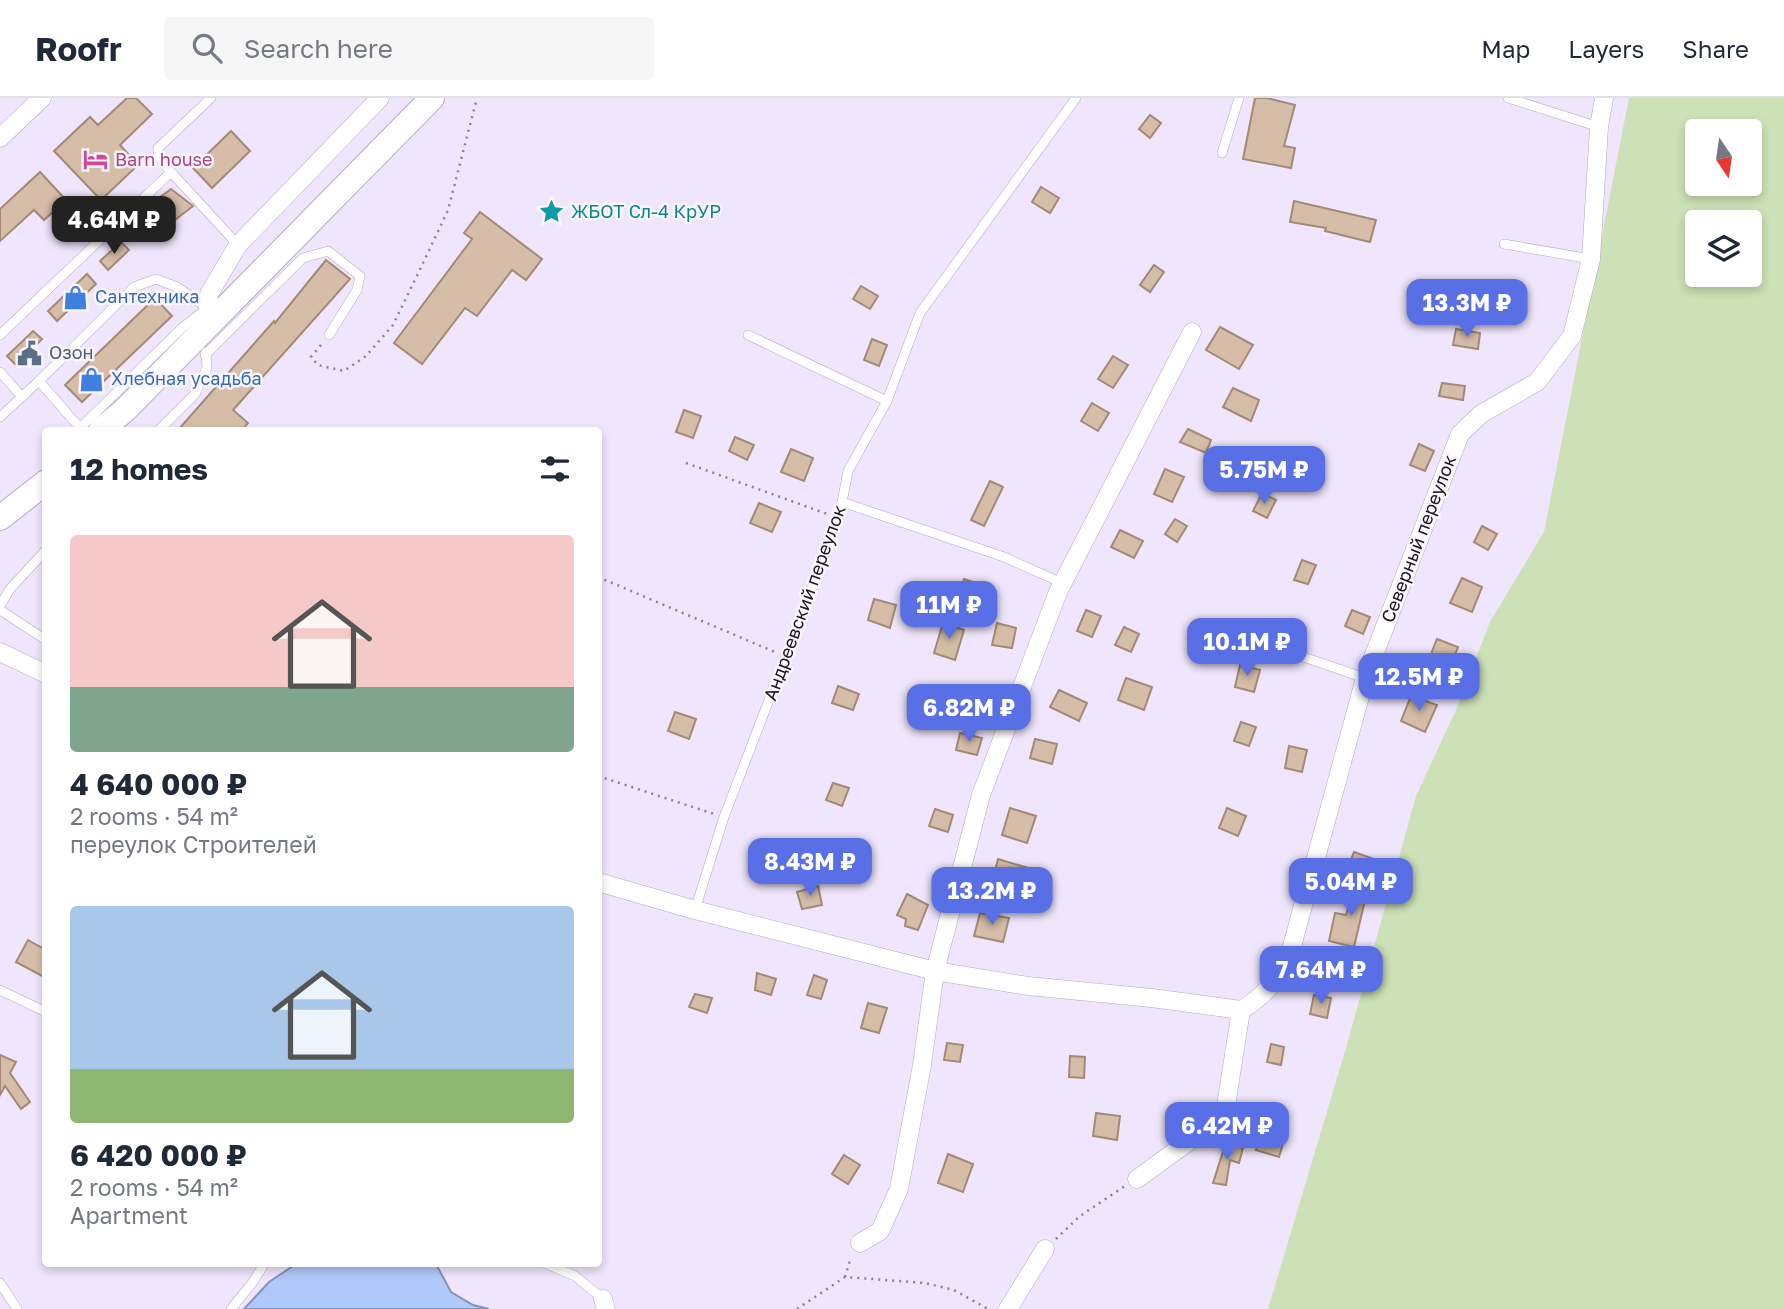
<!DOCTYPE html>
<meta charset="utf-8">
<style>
body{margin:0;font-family:"Golos Text",sans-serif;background:#f6f6f7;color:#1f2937;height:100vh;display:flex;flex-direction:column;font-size:26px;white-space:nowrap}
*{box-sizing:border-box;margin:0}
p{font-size:23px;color:#747a83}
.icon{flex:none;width:38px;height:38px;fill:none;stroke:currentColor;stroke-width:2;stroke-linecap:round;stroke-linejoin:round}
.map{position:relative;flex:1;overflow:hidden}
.drawer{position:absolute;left:42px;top:329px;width:560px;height:840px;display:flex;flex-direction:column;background:#fff;border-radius:7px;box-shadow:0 4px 10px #0003}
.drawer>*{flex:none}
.needle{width:46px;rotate:167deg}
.fabs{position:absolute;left:1685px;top:21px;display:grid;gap:14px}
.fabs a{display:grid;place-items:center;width:77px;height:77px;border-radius:7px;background:#fff;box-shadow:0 4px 10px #0003;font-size:35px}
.price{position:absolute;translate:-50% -60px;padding:0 16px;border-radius:14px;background:#586fe5;color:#fff;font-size:23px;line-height:46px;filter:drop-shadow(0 2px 4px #0008)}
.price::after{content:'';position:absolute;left:50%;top:42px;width:21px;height:16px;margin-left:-10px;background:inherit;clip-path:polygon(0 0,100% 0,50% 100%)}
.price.on{background:#222;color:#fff}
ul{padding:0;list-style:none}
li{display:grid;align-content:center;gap:14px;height:371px;padding:0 28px}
li span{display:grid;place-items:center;height:217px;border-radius:7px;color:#555}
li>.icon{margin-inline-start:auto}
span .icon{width:126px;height:126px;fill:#fffc;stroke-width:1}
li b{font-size:30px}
h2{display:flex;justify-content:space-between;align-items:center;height:84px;padding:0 28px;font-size:30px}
header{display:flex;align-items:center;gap:42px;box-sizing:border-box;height:98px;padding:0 35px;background:#fff;border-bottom:2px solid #e0e1e3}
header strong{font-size:33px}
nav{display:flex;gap:38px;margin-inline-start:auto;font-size:24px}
.search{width:490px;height:63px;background:#f6f6f7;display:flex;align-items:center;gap:18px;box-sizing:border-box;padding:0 24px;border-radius:7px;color:#747a83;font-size:26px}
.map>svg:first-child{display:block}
</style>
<header>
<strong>Roofr</strong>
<div class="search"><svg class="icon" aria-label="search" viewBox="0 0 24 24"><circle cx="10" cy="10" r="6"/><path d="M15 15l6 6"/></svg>Search here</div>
<nav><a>Map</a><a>Layers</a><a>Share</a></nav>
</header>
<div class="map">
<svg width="1784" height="1211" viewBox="0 0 1784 1211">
<rect width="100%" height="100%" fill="#efe5fc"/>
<path fill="#cce1b6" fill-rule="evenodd" d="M1629 0H1784V1211H1268L1346 950 1416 698 1456 612 1490 524 1544 434ZM1698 33H1750V86H1698ZM1698 124H1750V177H1698Z"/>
<polygon fill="#afc9fb" stroke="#8393b9" stroke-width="2" points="296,1166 436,1166 451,1194 473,1207 489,1211 244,1211 269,1184"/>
<g fill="#d6bda8" stroke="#a28a76" stroke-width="2">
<polygon points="127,0 136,0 152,16 120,47 138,67 101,102 54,53 90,19 98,27"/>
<polygon points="1255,0 1267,0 1295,7 1284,48 1295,50 1291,70 1243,61"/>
<polygon points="1150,17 1161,25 1150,40 1139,31"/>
<polygon points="231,33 250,53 212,90 193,70"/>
<polygon points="40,74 66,102 44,122 34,112 0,143 0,111"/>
<polygon points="1041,89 1059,100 1050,115 1032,104"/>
<polygon points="171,91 193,108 167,128 151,106"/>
<polygon points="1294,103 1376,122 1370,144 1325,133 1326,130 1290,124"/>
<polygon points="480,114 542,161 526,182 512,172 477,218 465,210 422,266 394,245 472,141 464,135"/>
<polygon points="121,144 129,152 108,172 100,163"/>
<polygon points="326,162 350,181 233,312 248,325 242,332 178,332 274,223 275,225"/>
<polygon points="1154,167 1164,174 1150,194 1140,187"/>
<polygon points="87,176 96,186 57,223 48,213"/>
<polygon points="861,188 878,198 870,211 853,201"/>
<polygon points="155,200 172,218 82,304 65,287"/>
<polygon points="1220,229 1253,247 1239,271 1206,252"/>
<polygon points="1456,231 1480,235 1478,251 1453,247"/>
<polygon points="33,233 42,241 16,267 7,258"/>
<polygon points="872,241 887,247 879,268 864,262"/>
<polygon points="1113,258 1128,267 1113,290 1098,281"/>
<polygon points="1442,285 1465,288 1463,302 1439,298"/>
<polygon points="1233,290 1259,302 1251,323 1223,309"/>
<polygon points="1092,305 1109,315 1098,333 1081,323"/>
<polygon points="684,312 701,318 693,340 676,334"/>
<polygon points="1188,331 1211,342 1206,355 1180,344"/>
<polygon points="735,339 754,347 747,362 729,353"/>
<polygon points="1419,346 1434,353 1425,373 1410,367"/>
<polygon points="791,351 813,360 804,383 781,374"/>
<polygon points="1165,371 1184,379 1172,404 1154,396"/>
<polygon points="990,383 1003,389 984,428 971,422"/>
<polygon points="1262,395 1276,402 1267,420 1253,413"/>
<polygon points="759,405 781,414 772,434 750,425"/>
<polygon points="1175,421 1187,428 1177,444 1165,436"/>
<polygon points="1482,428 1497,436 1488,452 1474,444"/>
<polygon points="1120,432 1143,443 1134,460 1111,449"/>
<polygon points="1302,462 1316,467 1308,486 1294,482"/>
<polygon points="1462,480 1482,489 1472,514 1450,505"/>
<polygon points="964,481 979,486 972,504 957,499"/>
<polygon points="874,501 896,507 890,530 868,522"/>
<polygon points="1086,512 1101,518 1092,539 1077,533"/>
<polygon points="1352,512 1370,519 1363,536 1345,528"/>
<polygon points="943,525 964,532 955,562 934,555"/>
<polygon points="997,525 1016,530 1012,550 992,547"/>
<polygon points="1124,529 1139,536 1131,554 1115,547"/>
<polygon points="1437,541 1458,549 1448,574 1427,566"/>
<polygon points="1240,567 1260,572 1254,594 1235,589"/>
<polygon points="1126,580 1152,589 1144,612 1118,602"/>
<polygon points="838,588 859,596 853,612 832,605"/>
<polygon points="1059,592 1087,605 1079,623 1050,609"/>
<polygon points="1411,598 1437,607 1425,634 1401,623"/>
<polygon points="675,614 696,621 689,641 668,633"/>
<polygon points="1241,624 1256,629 1249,648 1234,643"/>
<polygon points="960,635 982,640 977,657 956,652"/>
<polygon points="1035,641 1057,646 1052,666 1030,660"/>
<polygon points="1289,648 1307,652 1302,674 1285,670"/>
<polygon points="833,685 849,690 842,708 826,702"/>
<polygon points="1010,710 1036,718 1027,745 1002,737"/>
<polygon points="1227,710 1246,718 1238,738 1219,730"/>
<polygon points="935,711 953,717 948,734 929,728"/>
<polygon points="1354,754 1374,761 1365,784 1345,777"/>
<polygon points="998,761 1028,770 1023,786 994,777"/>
<polygon points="1355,786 1374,792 1370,804 1365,802 1354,849 1329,843 1335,815 1346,817"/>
<polygon points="818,788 822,807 802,811 797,794"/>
<polygon points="907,796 928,807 918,832 905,828 906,821 897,817"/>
<polygon points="980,815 1009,820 1003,844 974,838"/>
<polygon points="28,842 46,852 46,871 42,878 16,864"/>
<polygon points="757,875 776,881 771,897 755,892"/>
<polygon points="814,877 827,882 821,901 807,897"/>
<polygon points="695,896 712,900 707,915 689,909"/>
<polygon points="1314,897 1331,900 1327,920 1310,916"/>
<polygon points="868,905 887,910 879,935 861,930"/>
<polygon points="947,945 963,947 960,964 944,962"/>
<polygon points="1271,946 1284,949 1281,967 1267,964"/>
<polygon points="0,957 16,964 10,975 30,1004 21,1011 5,988 0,997"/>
<polygon points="1070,958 1085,959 1084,980 1069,979"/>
<polygon points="1096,1015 1120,1018 1117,1042 1093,1038"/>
<polygon points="1264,1026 1287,1032 1279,1059 1256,1052"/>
<polygon points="1226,1044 1243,1050 1239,1065 1230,1062 1226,1087 1213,1085"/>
<polygon points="948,1056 973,1066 963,1094 938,1085"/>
<polygon points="844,1057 860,1067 848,1086 832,1076"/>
</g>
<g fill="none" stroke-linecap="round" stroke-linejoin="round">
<defs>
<g id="lane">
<polyline points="1508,0 1599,29"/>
<polyline points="1222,55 1239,0"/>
<polyline points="171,74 158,59 158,50 211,0"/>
<polyline points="1504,146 1591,161"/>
<polyline points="0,237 171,74 238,147"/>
<polyline points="748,237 887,303"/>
<polyline points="205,257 303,160 328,153 360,178 357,192 329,237"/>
<polyline points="0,274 22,299"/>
<polyline points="0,319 39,283"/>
<polyline points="80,330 183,229 208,210 177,189 156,181 134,189 39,283 80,330 82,332"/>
<polyline points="159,332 195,296 207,270 206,254"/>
<polyline points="842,404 1004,459 1062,485"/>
<polyline points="0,508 10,491 46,452"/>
<polyline points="0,512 46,542"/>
<polyline points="1286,553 1365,580"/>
<polyline points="695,812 724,719 839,420 848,373 887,303 920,215 1076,0"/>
<polyline points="0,892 46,914"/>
<polyline points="547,1166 575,1178 603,1201"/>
<polyline points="0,1185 17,1211"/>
<polyline points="231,1211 253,1184 264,1166"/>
</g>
<g id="street">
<polyline points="0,40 42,0"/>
<polyline points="216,220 208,210 209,196 238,147 380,0"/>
<polyline points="0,554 46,576"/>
<polyline points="598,784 695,812 935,873 1028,888 1152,900 1241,912"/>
<path d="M1241 912C1263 900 1275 883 1288 863L1365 580 1460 336 1481 316 1537 284 1572 238 1591 161 1599 29 1604 0"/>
<polyline points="1137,1081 1221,1020 1226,1008 1241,912"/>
<polyline points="860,1145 880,1133 899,1091 922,967 935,873 981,697 1058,494 1192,234"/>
<polyline points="603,1201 606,1211"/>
<polyline points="1008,1211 1045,1151"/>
</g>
<g id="secondary">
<polyline points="101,332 126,311 432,0"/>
<polyline points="0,420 46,384"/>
</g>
</defs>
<use href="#lane" stroke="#b5a9c4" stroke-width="10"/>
<use href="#street" stroke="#b5a9c4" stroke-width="19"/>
<use href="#secondary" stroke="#b5a9c4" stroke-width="26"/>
<g stroke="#8a8394" stroke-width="2.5" stroke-dasharray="2 5" stroke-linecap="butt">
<polyline points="321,247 311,259 318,267 344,273 366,258 393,227 425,161 448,112 477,0"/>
<polyline points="686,365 830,417"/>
<polyline points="598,479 775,554"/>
<polyline points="598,678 714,716"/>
<polyline points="1056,1141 1080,1118 1125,1088"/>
<polyline points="845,1179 851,1159"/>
<polyline points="797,1211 845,1179 925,1185 954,1192 988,1211"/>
</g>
<use href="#lane" stroke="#fff" stroke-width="9"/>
<use href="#street" stroke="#fff" stroke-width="18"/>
<use href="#secondary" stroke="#fff" stroke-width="24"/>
</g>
<defs>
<symbol id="hotel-bare" viewBox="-9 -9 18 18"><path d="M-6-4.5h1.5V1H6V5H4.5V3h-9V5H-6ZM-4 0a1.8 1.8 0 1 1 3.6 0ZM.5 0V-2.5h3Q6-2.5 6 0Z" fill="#d1479c" stroke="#f9f6fc" stroke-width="2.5" paint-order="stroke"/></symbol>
<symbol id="sight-bare" viewBox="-9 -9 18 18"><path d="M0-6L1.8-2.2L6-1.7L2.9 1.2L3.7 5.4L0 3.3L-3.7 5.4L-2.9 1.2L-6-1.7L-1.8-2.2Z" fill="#0f9aa8" stroke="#f9f6fc" stroke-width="2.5" paint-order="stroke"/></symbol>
<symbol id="shop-bare" viewBox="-9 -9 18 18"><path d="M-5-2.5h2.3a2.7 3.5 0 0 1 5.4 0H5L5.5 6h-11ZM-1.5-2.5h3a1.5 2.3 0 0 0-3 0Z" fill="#3f7fe0" stroke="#f9f6fc" stroke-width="2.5" paint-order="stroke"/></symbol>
<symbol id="civic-bare" viewBox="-9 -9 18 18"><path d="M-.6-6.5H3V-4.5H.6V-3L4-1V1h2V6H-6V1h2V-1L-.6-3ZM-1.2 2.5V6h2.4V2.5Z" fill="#5c6f8a" stroke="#f9f6fc" stroke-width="2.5" paint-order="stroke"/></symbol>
</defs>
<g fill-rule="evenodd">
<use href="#hotel-bare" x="78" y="44" width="35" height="35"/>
<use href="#sight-bare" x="534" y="96" width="35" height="35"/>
<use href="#shop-bare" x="58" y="182" width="35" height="35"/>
<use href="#civic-bare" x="12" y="238" width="35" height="35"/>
<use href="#shop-bare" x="74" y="264" width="35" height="35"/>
</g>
<g text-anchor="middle" stroke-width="5" stroke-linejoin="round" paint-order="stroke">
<g font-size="18" fill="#b23c85" stroke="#f9f6fc" text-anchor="start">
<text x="115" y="68">Barn house</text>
</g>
<g font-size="18" fill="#0d838f" stroke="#f9f6fc" text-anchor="start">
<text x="571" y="120">ЖБОТ Сл-4 КрУР</text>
</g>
<g font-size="18" fill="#366cbe" stroke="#f9f6fc" text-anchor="start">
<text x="95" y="205">Сантехника</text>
<text x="111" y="287">Хлебная усадьба</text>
</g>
<g font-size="18" fill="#4e5e75" stroke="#f9f6fc" text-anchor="start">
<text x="49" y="261">Озон</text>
</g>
<g font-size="18" fill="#1b1620" stroke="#f9f6fc">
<text transform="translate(1419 441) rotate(-69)" y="6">Северный переулок</text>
<text transform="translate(805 505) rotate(-70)" y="6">Андреевский переулок</text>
</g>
</g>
</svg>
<div class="fabs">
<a><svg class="needle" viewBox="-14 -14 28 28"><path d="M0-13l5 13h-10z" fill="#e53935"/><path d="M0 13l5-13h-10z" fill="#747a83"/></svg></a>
<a><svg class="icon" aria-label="layers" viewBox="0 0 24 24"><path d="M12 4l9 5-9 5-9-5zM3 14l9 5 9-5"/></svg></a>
</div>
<b class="price on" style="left:114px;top:158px">4.64M ₽</b>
<b class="price" style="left:1467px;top:241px">13.3M ₽</b>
<b class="price" style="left:1264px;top:408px">5.75M ₽</b>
<b class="price" style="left:949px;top:543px">11M ₽</b>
<b class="price" style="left:1247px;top:580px">10.1M ₽</b>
<b class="price" style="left:1419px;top:615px">12.5M ₽</b>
<b class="price" style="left:969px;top:646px">6.82M ₽</b>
<b class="price" style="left:810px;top:800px">8.43M ₽</b>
<b class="price" style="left:1351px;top:820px">5.04M ₽</b>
<b class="price" style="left:992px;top:829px">13.2M ₽</b>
<b class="price" style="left:1321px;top:908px">7.64M ₽</b>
<b class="price" style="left:1227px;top:1064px">6.42M ₽</b>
<section class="drawer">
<h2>12 homes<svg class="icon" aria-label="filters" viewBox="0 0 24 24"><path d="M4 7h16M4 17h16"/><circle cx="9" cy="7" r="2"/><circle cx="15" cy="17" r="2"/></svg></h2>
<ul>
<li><span style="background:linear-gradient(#f6c9c9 70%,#7fa58c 0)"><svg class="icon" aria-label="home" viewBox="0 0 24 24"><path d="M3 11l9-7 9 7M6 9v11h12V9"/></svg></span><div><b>4 640 000 ₽</b><p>2 rooms · 54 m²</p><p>переулок Строителей</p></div></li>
<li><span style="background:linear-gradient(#a9c7e8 75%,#8fb573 0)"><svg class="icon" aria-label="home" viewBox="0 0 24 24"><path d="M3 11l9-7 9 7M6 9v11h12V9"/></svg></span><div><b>6 420 000 ₽</b><p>2 rooms · 54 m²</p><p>Apartment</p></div></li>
</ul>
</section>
</div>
